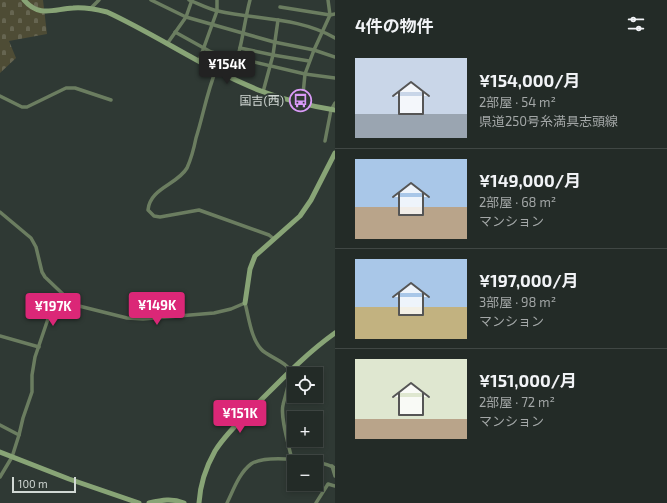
<!DOCTYPE html>
<html lang="ja">
<meta charset="utf-8">
<style>
body{margin:0;font-family:"Exo 2","Noto Sans JP",sans-serif;background:#2f3733;color:#f1f3f6;height:100vh;display:flex;flex-direction:column;font-size:15px;white-space:nowrap}
*{box-sizing:border-box;margin:0}
p{font-size:13px;color:#a3a7a7}
.icon{flex:none;width:22px;height:22px;fill:none;stroke:currentColor;stroke-width:2;stroke-linecap:round;stroke-linejoin:round}
.map{position:relative;flex:1;overflow:hidden}
.side{display:flex;flex-direction:column;background:#232b27;width:332px}
.side>*{flex:none}
.fabs{position:absolute;left:287px;top:367px;display:grid;gap:8px}
.fabs a{display:grid;place-items:center;width:36px;height:36px;border-radius:0px;background:#232b27;box-shadow:0 2px 6px #0003,0 0 0 1px #404744;font-size:20px}
.scale{position:absolute;left:12px;bottom:10px;width:64px;box-sizing:border-box;padding-left:4px;border:2px solid #d1d8d4;border-top:0;font-size:11px;line-height:14px;white-space:nowrap;color:#d1d8d4;-webkit-text-stroke:3px #2f3934;paint-order:stroke}
.price{position:absolute;translate:-50% -34px;padding:0 9px;border-radius:4px;background:#db2777;color:#fff;font-size:13px;line-height:26px;filter:drop-shadow(0 1px 2px #0008)}
.price::after{content:'';position:absolute;left:50%;top:24px;width:12px;height:9px;margin-left:-6px;background:inherit;clip-path:polygon(0 0,100% 0,50% 100%)}
.price.on{background:#222;color:#fff}
ul{padding:0;list-style:none}
li{display:flex;align-items:center;gap:12px;height:100px;padding:0 20px}
li+li{border-top:1px solid #404744}
li span{display:grid;place-items:center;flex:none;width:112px;height:80px;border-radius:0px;color:#555}
li>.icon{margin-inline-start:auto}
span .icon{width:48px;height:48px;fill:#fffc;stroke-width:1}
li b{font-size:17px}
h2{display:flex;justify-content:space-between;align-items:center;height:48px;padding:0 20px;font-size:17px}
main{display:flex;flex:1;min-height:0}
.map>svg:first-child{display:block}
</style>
<main>
<div class="map">
<svg width="335" height="503" viewBox="0 0 335 503">
<defs>
<pattern id="cemetery-stones" width="16" height="16" patternUnits="userSpaceOnUse"><rect width="16" height="16" fill="#4e4c35"/><path d="M2 7V4a2 2 0 0 1 4 0v3zM10 15v-3a2 2 0 0 1 4 0v3z" fill="#666551"/></pattern>
</defs>
<rect width="100%" height="100%" fill="#2f3934"/>
<polygon fill="url(#cemetery-stones)" points="0,0 43,0 47,34 9,41 16,58 0,73"/>
<g fill="none" stroke-linecap="round" stroke-linejoin="round">
<g stroke="#6b7d60" stroke-width="3.5">
<polyline points="151,0 186,17 274,42 314,50 335,57"/>
<path d="M189 0C199 4 208 9 218 11 258 20 299 17 335 38"/>
<polyline points="280,7 330,15 335,14"/>
<polyline points="91,8 99,0"/>
<polyline points="175,32 211,52 305,74 335,78"/>
<polyline points="167,44 186,17 192,0"/>
<polyline points="240,48 273,55 309,61"/>
<polyline points="199,61 217,11 217,0"/>
<path d="M216 70C207 92 203 116 196 138 194 148 191 159 187 168 177 185 150 188 148 210L154 216 160 217 199 210 269 235 274 239"/>
<path d="M230 77C242 53 243 26 250 0"/>
<polyline points="263,92 273,55 278,20"/>
<polyline points="0,96 22,107 27,107 66,88 75,88 111,100"/>
<polyline points="302,104 305,74 314,50 330,15 328,0"/>
<polyline points="325,141 331,110 335,103"/>
<polyline points="0,212 31,238 36,247 42,272 45,277 67,298 67,303"/>
<polyline points="0,336 39,347"/>
<polyline points="0,425 19,435"/>
<polyline points="332,466 335,476"/>
<path d="M0 477 12 457 19 435 23 418 32 392V375L35 357 49 316 56 306 64 303H67L127 318 143 319 214 313 231 309 245 303C249 318 251 338 261 349 267 356 286 362 289 369 292 378 285 396 283 405 280 417 289 446 292 460"/>
<path d="M227 503C233 491 239 473 251 464 265 454 320 460 335 468"/>
<polyline points="316,503 328,484 335,486"/>
</g>
<g stroke="#88a476" stroke-width="5">
<path d="M24 0C39 18 54 9 73 8 85 7 95 9 107 12 159 36 207 70 261 91 285 100 310 106 335 110"/>
<polyline points="245,303 250,269 255,256 300,216 311,200 335,153"/>
<polyline points="0,452 69,479 139,503"/>
<path d="M149 503C162 500 172 498 184 503"/>
<path d="M199 503C200 485 206 467 215 451 227 432 245 416 260 401 284 377 307 353 335 333"/>
</g>
</g>
<defs>
<symbol id="bus-ring" viewBox="-11 -11 22 22"><circle r="9.5" fill="#2f3934" stroke="#d99af7" stroke-width="1.5"/><path d="M-5-6H5V4H4V6H2V4H-2V6H-4V4H-5ZM-3.5-4V0h7V-4ZM-3.5 1.2v1.5H-2V1.2ZM2 1.2v1.5H3.5V1.2Z" fill="#d99af7"/></symbol>
</defs>
<g fill-rule="evenodd">
<use href="#bus-ring" x="288" y="88" width="25" height="25"/>
</g>
<g text-anchor="middle" stroke-width="3.5" stroke-linejoin="round" paint-order="stroke">
<g font-size="12" fill="#d1d8d4" stroke="#2f3934" text-anchor="end">
<text x="284" y="105">国吉(西)</text>
</g>
</g>
</svg>
<div class="fabs">
<a><svg class="icon" aria-label="locate" viewBox="0 0 24 24"><circle cx="12" cy="12" r="6"/><path d="M12 2v4M12 18v4M2 12h4M18 12h4"/></svg></a>
<a>+</a>
<a>−</a>
</div>
<div class="scale">100 m</div>
<b class="price on" style="left:227px;top:85px">¥154K</b>
<b class="price" style="left:157px;top:326px">¥149K</b>
<b class="price" style="left:53px;top:327px">¥197K</b>
<b class="price" style="left:240px;top:434px">¥151K</b>
</div>
<section class="side">
<h2>4件の物件<svg class="icon" aria-label="filters" viewBox="0 0 24 24"><path d="M4 7h16M4 17h16"/><circle cx="9" cy="7" r="2"/><circle cx="15" cy="17" r="2"/></svg></h2>
<ul>
<li><span style="background:linear-gradient(#c9d6e8 70%,#9aa5b1 0)"><svg class="icon" aria-label="home" viewBox="0 0 24 24"><path d="M3 11l9-7 9 7M6 9v11h12V9"/></svg></span><div><b>¥154,000/月</b><p>2部屋 · 54 m²</p><p>県道250号糸満具志頭線</p></div></li>
<li><span style="background:linear-gradient(#a9c7e8 60%,#b9a48a 0)"><svg class="icon" aria-label="home" viewBox="0 0 24 24"><path d="M3 11l9-7 9 7M6 9v11h12V9"/></svg></span><div><b>¥149,000/月</b><p>2部屋 · 68 m²</p><p>マンション</p></div></li>
<li><span style="background:linear-gradient(#a9c7e8 60%,#c2b280 0)"><svg class="icon" aria-label="home" viewBox="0 0 24 24"><path d="M3 11l9-7 9 7M6 9v11h12V9"/></svg></span><div><b>¥197,000/月</b><p>3部屋 · 98 m²</p><p>マンション</p></div></li>
<li><span style="background:linear-gradient(#dfe7d0 75%,#b9a48a 0)"><svg class="icon" aria-label="home" viewBox="0 0 24 24"><path d="M3 11l9-7 9 7M6 9v11h12V9"/></svg></span><div><b>¥151,000/月</b><p>2部屋 · 72 m²</p><p>マンション</p></div></li>
</ul>
</section>
</main>
